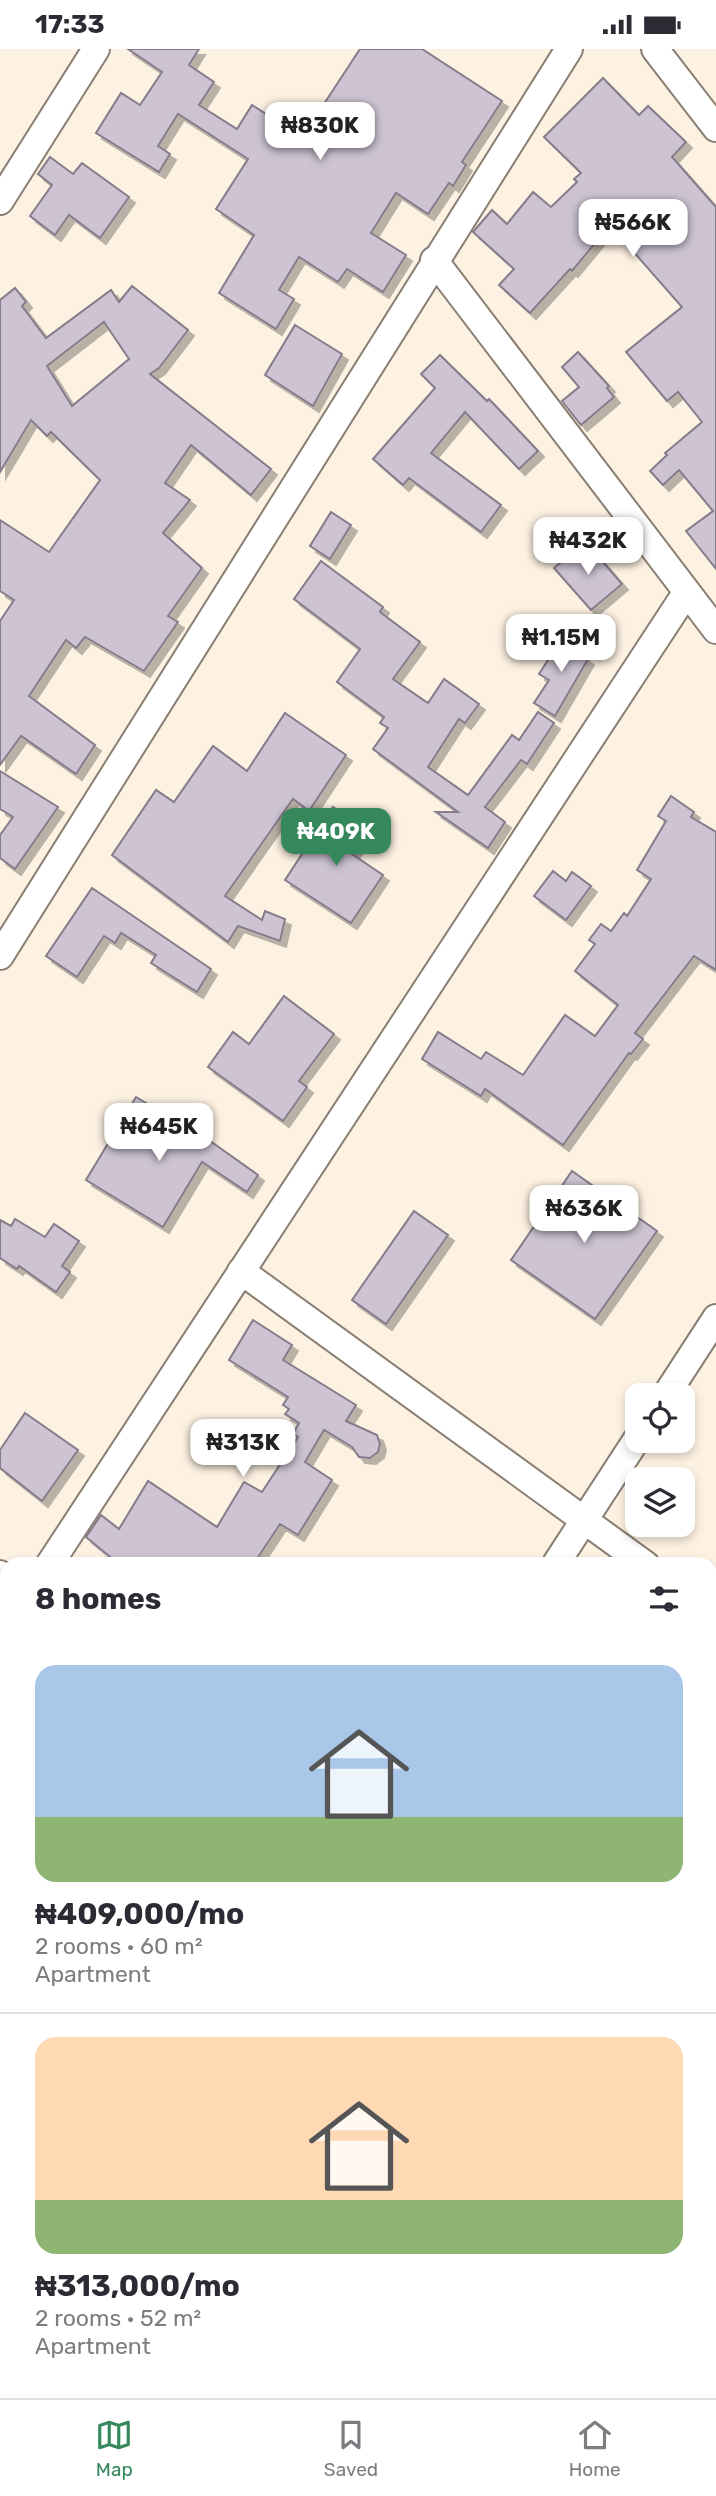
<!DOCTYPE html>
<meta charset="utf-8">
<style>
body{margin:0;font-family:Rubik,sans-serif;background:#f2f2f3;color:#2b2b33;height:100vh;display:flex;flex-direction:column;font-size:26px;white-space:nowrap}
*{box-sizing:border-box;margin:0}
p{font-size:23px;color:#7c7c81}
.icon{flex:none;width:38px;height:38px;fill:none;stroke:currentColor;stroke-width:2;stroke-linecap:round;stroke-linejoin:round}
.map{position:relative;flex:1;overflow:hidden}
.sheet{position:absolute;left:0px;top:1508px;width:718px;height:842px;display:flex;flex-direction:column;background:#fff;border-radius:21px 21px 0 0;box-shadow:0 4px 10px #0003}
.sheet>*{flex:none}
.fabs{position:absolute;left:625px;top:1334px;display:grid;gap:14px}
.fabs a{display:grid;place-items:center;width:70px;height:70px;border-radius:14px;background:#fff;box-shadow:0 4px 10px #0003;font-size:35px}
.price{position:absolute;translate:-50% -60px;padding:0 16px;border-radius:14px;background:#fff;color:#222;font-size:23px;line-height:46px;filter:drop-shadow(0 2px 4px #0008)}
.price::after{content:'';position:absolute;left:50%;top:42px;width:21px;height:16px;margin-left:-10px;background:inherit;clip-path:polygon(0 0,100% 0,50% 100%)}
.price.active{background:#34885b;color:#fff}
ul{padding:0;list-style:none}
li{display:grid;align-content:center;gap:14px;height:371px;padding:0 35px}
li+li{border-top:2px solid #e1e1e2}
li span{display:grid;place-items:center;height:217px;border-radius:21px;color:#555}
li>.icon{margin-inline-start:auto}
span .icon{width:126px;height:126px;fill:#fffc;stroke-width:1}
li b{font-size:30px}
h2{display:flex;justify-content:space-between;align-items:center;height:84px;padding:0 35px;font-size:30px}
.status{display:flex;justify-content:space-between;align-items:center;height:49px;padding:0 35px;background:#fff;direction:ltr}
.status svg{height:19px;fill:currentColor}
.tabs{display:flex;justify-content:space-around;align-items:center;height:98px;border-top:2px solid #e1e1e2;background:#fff;font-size:19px;color:#7c7c81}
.tabs a{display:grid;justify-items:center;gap:4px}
.tabs .active{color:#34885b}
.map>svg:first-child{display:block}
</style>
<div class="status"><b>17:33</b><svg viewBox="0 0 49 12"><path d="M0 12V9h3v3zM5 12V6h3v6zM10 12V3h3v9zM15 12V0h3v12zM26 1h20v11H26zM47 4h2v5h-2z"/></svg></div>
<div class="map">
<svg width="716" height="2349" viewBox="0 0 716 2349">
<defs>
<filter id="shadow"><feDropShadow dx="6" dy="6" stdDeviation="0" flood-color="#0004"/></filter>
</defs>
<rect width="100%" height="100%" fill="#fdf1e2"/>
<g fill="#cdc3d2" stroke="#857c8a" stroke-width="2" fill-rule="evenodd" filter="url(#shadow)">
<polygon points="128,0 199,0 189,16 214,33 199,56 237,80 252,56 283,76 296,55 316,67 360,0 422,0 502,52 462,113 466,116 453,137 449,134 428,165 396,144 371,184 406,206 383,243 347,220 338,233 299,208 279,241 294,250 276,280 219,244 254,186 216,160 248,110 178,65 158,97 170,105 159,123 96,84 121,44 140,56 162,23"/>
<polygon points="603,29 639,66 648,57 686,93 672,108 716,158 716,520 686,482 713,462 679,421 663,436 650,422 667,406 665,404 702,373 678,343 667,352 626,303 682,258 610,176 572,222 570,220 530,264 499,236 514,220 473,183 492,161 507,175 533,143 551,158 577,133 574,130 581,124 544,88"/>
<polygon points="50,108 73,125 82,114 129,148 100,189 69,166 55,186 30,167 52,136 38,125"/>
<path d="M132 237 188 281 159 319 150 325 271 420 251 446 191 396 165 434 190 451 163 484 202 519 168 567 178 573 144 622 85 588 76 599 66 591 29 647 95 696 76 725 21 687 0 716V572L14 551 0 542V471L49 503 100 431 51 383 47 387 31 371 0 423V251L15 239 26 253 22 257 46 289 111 241 119 253ZM104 273 129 310 72 357 47 317Z"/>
<polygon points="295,276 342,305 313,357 265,326"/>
<polygon points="578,303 609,337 607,339 614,348 581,376 562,352 579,338 562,318"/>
<polygon points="440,306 487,352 489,350 538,402 519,420 465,363 431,404 501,456 481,483 409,429 403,436 373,410 435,339 421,325"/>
<polygon points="331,463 351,476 330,510 310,497"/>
<polygon points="590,498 622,535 591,561 554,519 573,503 581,509"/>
<polygon points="321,512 383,558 380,563 420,593 393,630 428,654 444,630 479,655 465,674 459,670 428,718 468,746 512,686 519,691 538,663 554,674 527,715 521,711 485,758 505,773 488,799 436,763 458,763 373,700 388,679 380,674 384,668 337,633 360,600 294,550"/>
<polygon points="571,587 587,597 582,606 588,610 555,667 534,654 549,631 539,625 561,591 567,595"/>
<polygon points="285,664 346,706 309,762 293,750 225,847 262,871 265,862 285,870 280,892 238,877 228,893 112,806 156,741 174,753 213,697 247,722"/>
<polygon points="0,722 58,758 15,820 0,809 0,786 13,768 0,760"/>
<polygon points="671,747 694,763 691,768 716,783 716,921 694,907 635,984 643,990 631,1005 629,1004 563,1096 485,1040 481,1047 422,1010 438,983 481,1010 486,1003 523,1026 565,966 595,987 618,956 575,922 595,895 589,891 601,875 611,882 624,864 627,867 651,830 637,821 666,772 658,767"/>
<polygon points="333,758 368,782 352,805 383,826 351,874 285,831"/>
<polygon points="553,822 566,832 572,823 591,837 566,871 534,847"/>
<polygon points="92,839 211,920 197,943 151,914 156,906 121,884 115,894 104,887 77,928 46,907"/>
<polygon points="284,947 334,985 299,1032 307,1038 283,1072 208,1018 233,983 249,995"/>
<polygon points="136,1048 213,1094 258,1126 247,1143 202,1113 163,1178 86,1131"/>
<polygon points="572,1122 657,1182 595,1270 511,1211"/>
<polygon points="414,1162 448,1186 386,1275 352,1251"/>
<polygon points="15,1170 45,1188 54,1175 79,1192 62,1217 70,1223 56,1243 19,1217 17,1220 0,1209 0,1171 11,1177"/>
<polygon points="253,1271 292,1296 283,1311 356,1356 346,1372 377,1386 380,1395 378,1403 370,1409 359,1408 352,1398 324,1381 305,1413 332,1431 298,1486 280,1475 253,1516 120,1516 86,1488 101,1466 119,1480 148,1432 217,1478 244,1433 262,1443 298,1388 293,1385 299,1374 285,1365 289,1360 283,1356 288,1348 229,1311"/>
<polygon points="25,1364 78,1401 42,1452 0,1419 0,1401"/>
</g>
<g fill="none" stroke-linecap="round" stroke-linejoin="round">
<defs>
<g id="street">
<polyline points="655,0 716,79"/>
<polyline points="0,152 96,0"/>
<polyline points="434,211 716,581"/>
<polyline points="0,907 569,0"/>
<polyline points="241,1222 646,1516"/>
<polyline points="666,1346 716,1269"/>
<polyline points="49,1516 686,544"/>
<polyline points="555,1516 637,1390"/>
<polyline points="0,1525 7,1530"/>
<polyline points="710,1551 716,1554"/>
<polyline points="0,1619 7,1601"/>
<polyline points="710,1697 716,1691"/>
<polyline points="710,1980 716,1975"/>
</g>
<g id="secondary">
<polyline points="0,2071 7,2077"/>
<polyline points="348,2343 355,2349"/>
</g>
</defs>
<use href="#street" stroke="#897e71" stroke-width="30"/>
<use href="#secondary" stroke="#897e71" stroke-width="40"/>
<use href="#street" stroke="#fff" stroke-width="26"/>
<use href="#secondary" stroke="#fff" stroke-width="37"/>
</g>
</svg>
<div class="fabs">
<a><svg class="icon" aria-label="locate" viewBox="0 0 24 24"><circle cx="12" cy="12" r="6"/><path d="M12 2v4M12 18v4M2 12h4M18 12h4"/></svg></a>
<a><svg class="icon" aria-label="layers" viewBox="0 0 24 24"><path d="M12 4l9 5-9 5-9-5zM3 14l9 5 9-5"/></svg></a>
</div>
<b class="price" style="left:320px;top:113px">₦830K</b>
<b class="price" style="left:633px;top:210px">₦566K</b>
<b class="price" style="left:588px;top:528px">₦432K</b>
<b class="price" style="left:561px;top:625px">₦1.15M</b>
<b class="price active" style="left:336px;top:819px">₦409K</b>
<b class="price" style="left:159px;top:1114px">₦645K</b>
<b class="price" style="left:584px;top:1196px">₦636K</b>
<b class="price" style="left:243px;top:1430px">₦313K</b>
<section class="sheet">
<h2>8 homes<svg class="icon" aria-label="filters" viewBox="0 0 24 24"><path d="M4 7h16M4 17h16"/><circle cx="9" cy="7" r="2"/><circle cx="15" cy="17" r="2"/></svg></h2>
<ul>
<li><span style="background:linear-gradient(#a9c7e8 70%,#8fb573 0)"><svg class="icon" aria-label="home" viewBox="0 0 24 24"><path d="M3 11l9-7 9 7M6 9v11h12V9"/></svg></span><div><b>₦409,000/mo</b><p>2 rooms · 60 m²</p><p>Apartment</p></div></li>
<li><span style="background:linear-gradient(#ffd9b3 75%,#8fb573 0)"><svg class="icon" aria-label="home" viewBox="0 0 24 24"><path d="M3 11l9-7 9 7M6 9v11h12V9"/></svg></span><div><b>₦313,000/mo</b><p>2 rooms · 52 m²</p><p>Apartment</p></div></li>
</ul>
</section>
</div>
<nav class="tabs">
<a class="active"><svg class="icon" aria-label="map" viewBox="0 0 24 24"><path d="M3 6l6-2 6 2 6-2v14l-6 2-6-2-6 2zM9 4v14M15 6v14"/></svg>Map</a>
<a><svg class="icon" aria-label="saved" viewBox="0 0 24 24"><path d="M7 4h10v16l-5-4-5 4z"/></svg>Saved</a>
<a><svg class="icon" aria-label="home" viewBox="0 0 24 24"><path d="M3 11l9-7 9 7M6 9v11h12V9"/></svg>Home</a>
</nav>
